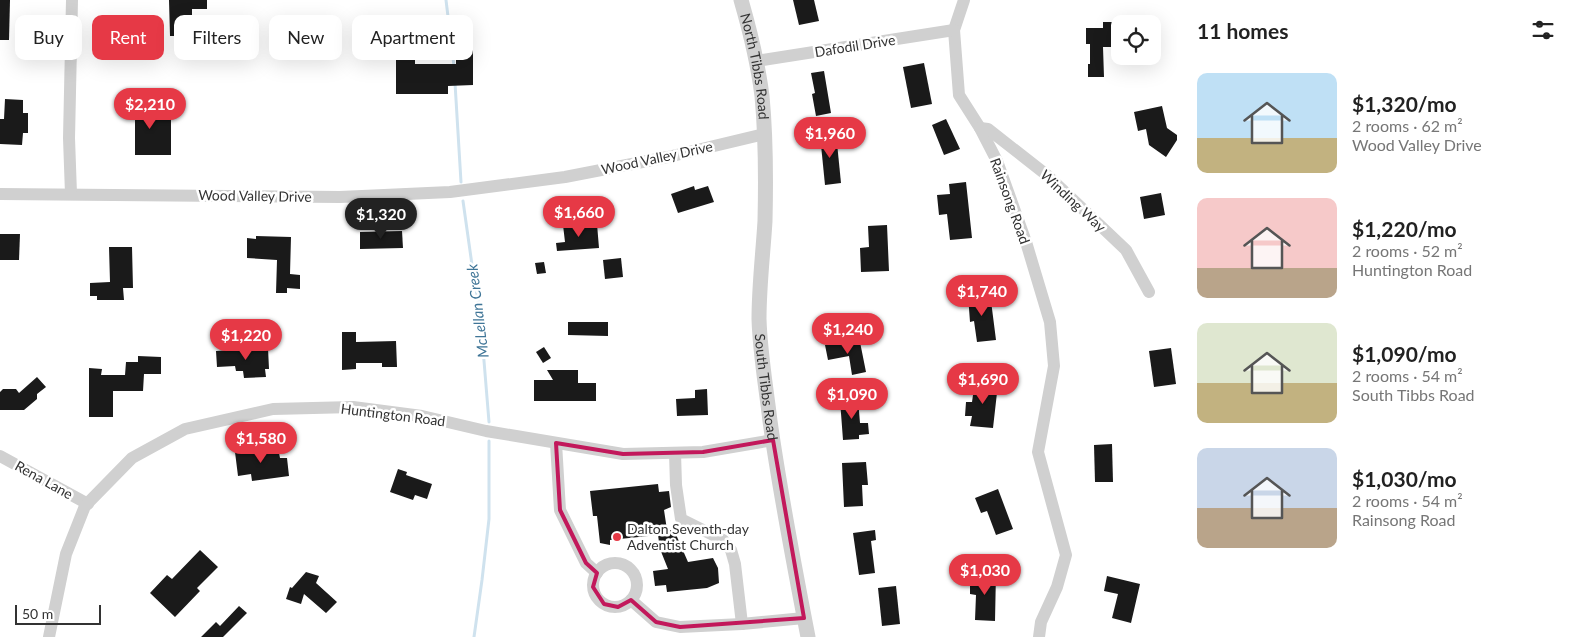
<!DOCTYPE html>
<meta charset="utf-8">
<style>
body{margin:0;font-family:Lato,sans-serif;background:#f2f2f2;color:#222;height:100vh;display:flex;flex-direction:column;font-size:19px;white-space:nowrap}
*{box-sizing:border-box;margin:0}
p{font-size:16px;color:#767676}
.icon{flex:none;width:28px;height:28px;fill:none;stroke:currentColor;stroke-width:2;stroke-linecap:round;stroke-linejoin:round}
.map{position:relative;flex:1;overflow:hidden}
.drawer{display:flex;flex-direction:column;background:#fff;width:400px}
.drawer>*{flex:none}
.guide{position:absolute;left:15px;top:15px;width:475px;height:45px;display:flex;gap:10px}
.controls{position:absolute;left:1111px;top:15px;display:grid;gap:10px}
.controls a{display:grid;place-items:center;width:50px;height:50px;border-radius:10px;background:#fff;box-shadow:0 5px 20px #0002;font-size:25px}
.scale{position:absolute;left:15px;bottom:12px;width:86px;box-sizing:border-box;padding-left:5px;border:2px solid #333;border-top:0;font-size:14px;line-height:18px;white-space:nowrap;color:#333;-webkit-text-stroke:4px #fff;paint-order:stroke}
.price{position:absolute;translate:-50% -42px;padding:0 11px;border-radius:18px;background:#e63946;color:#fff;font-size:16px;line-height:32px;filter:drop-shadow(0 1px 2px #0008)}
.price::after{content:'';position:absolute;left:50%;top:30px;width:15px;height:11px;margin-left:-8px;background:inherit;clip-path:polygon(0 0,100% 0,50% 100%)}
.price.on{background:#222;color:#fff}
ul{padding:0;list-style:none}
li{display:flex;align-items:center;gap:15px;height:125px;padding:0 20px}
li span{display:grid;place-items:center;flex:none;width:140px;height:100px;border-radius:10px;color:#555}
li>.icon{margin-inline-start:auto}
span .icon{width:60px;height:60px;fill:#fffc;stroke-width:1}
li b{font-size:21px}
h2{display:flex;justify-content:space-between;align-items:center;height:60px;padding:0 20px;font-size:21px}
.pill{padding:0 18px;border-radius:10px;background:#fff;box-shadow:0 5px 20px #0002;font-size:18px;line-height:45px}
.pill.on{background:#e63946;color:#fff}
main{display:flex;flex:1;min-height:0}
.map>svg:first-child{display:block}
</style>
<main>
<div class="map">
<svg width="1177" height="637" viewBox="0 0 1177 637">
<rect width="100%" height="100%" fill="#fff"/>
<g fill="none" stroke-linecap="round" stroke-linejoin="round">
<g stroke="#cfe2ee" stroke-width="3">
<polyline points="446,0 454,66"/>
<polyline points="455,83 461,182"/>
<polyline points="463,201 473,272 480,312 489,422"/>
<polyline points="474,637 482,580 489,519 489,441"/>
</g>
</g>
<g fill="#1a1a1a">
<polygon points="0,0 10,0 9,40 0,40"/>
<polygon points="169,0 207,0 207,9 192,9 192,36 170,36"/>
<polygon points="793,0 814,0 819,21 799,25"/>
<polygon points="1103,22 1120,22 1120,47 1103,47 1104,77 1088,77 1088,64 1090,64 1090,44 1086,44 1086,28 1103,28"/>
<rect x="414" y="26" width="20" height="10"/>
<polygon points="473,50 473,85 448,86 448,94 396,94 396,57 415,57 415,64 456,64 456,51"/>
<polygon points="924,63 932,104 911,108 903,67"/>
<polygon points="824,71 831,113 816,116 812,94 815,93 811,73"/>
<polygon points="125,96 145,96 144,116 171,116 171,155 135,155 135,110 125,110"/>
<polygon points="5,99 23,100 23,113 28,113 28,133 23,133 22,145 0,144 0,119 4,119"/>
<polygon points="1162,106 1167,128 1177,135 1177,140 1166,157 1149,145 1146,129 1138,131 1134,112"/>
<polygon points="946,119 960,149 944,155 932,125"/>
<polygon points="836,133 841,183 825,185 820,135"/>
<polygon points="966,182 972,238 950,240 947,214 939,215 937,195 950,194 949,184"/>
<polygon points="694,186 695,190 708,186 714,202 678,213 671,194"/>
<polygon points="1161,193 1165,215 1144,219 1140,197"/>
<polygon points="577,224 577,225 597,224 599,248 557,251 556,243 565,242 563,225"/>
<polygon points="887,225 889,271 861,272 860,248 869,247 868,226"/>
<polygon points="402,231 403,248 360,249 360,232"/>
<polygon points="0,234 20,234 19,260 0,260"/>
<polygon points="256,236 291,237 290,274 300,275 300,289 287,288 287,293 276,293 277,260 247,258 247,238 256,239"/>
<polygon points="109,247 132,247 133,288 123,288 124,300 97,300 97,296 90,296 90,283 110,282"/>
<polygon points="621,258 623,277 605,279 603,260"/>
<polygon points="544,262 546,273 537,274 535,263"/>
<polygon points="990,293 996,340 977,342 974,321 970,322 968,295"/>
<polygon points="568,322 608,322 608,336 568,335"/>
<polygon points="342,332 356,332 356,342 396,341 397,367 382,367 382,363 356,363 356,369 342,370"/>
<polygon points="849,340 850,344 860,342 866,372 852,375 849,356 828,360 825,345"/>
<polygon points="544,347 551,358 543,363 536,352"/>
<polygon points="268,348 269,369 265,369 266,377 244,378 243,371 236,371 235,366 217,367 216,351"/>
<polygon points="1171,348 1176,384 1154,387 1149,351"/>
<polygon points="138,356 161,357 161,374 144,374 143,391 113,391 113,417 89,417 89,368 102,369 101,375 125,375 126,362 138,362"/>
<polygon points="547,370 578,370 578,383 596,383 596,401 534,401 534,380 553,380"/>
<polygon points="37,377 46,387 37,394 37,399 24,410 0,410 0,392 3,389 16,389 19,393"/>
<polygon points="975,381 998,384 993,428 970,426 972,416 965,416 966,402 972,402"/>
<polygon points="707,389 708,415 677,416 676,399 695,398 695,390"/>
<polygon points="858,399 860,423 868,423 869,434 859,435 859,439 843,440 840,400"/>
<polygon points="1112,444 1113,482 1095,482 1094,445"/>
<polygon points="268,447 269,454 279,453 280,458 287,458 289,476 252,481 251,474 238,476 235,452"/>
<polygon points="866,462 868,485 862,485 863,506 844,507 842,463"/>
<polygon points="398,469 407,472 406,475 432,484 427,499 415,495 413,500 390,492"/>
<polygon points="658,484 659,492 669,491 671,507 664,510 667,530 674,530 688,562 713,558 718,568 719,583 707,588 667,592 666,585 655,586 653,571 668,569 660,549 658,535 610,540 610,545 600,543 597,516 593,516 590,491"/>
<polygon points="998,489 1013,529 996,535 987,511 981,513 975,498"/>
<polygon points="875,530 876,540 871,541 875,573 859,575 853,533"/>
<polygon points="200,550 218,567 197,588 200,591 175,617 150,593 167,575 172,579"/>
<polygon points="306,572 319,576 316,583 337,602 326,613 304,594 301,604 286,599 290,587 292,588"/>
<polygon points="984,572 996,572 995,621 975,620 976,595 970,594 970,577 984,577"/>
<polygon points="1107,576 1140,584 1131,623 1112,618 1118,594 1104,591"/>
<polygon points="896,586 900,624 882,626 878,588"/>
<polygon points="239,606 247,613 223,637 201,637 216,622 220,626"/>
</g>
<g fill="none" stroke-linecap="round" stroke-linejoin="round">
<g stroke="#d0d0d0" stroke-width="12">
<polyline points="964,0 954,30 959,95 980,128 997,161 1026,242 1050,322 1054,366 1038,452 1066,555 1057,587 1041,622 1039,637"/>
<polyline points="756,61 954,30"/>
<polyline points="980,128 988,129 1048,176 1126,250 1149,292"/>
<polyline points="0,194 340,197 450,192 565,177 668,157 764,134"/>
<polyline points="71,194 69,138 72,0"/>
<polyline points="556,443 560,510 586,563 597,573"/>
<polyline points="675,453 676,485 681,519 723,540 731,550 735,564 742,624"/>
<polyline points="0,456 88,504"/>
<circle cx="615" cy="585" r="22"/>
<polyline points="631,600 656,622 680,627 742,624 804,618"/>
<polyline points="49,637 66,554 85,506 132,458 185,429 273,409 353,407 422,416 486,431 623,454 703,452 773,440"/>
</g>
<path stroke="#d0d0d0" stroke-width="15" id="s1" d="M741 0C750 31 758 64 762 96 766 138 766 179 765 221 763 254 759 286 759 319 760 353 766 387 770 421 780 493 794 565 808 637"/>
</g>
<path fill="none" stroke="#c2185b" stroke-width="4" stroke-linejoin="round" d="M773 440 804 618 680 627 656 622 631 600 618 607 604 604 593 587 597 573 586 563 560 510 556 443 623 454 703 452Z"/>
<circle fill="#e63946" stroke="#fff" stroke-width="2" cx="617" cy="537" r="5"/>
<g text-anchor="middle" stroke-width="5" stroke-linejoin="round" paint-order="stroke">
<g font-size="14" fill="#333" stroke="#fff">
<text transform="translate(855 46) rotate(-9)" y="5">Dafodil Drive</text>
<text dy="5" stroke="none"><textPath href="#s1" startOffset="68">North Tibbs Road</textPath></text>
<text transform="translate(657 158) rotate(-12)" y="5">Wood Valley Drive</text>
<text transform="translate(255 196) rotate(1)" y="5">Wood Valley Drive</text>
<text transform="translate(1010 201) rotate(70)" y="5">Rainsong Road</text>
<text transform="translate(1073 201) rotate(43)" y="5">Winding Way</text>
<text dy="5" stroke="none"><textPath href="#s1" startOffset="390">South Tibbs Road</textPath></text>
<text transform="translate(393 415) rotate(7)" y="5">Huntington Road</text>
<text transform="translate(44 480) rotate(29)" y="5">Rena Lane</text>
</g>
<g font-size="14" fill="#333" stroke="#fff" text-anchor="start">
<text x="627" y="534">Dalton Seventh-day<tspan x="627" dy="16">Adventist Church</tspan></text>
</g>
<g font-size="15" font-style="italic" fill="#3f7597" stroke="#fff">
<text transform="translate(478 311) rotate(-97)" y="5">McLellan Creek</text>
</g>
</g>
</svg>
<div class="controls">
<a><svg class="icon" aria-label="locate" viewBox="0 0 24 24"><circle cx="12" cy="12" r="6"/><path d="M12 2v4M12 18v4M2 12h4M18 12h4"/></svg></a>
</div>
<div class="scale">50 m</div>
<b class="price" style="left:150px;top:130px">$2,210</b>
<b class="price" style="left:830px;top:159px">$1,960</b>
<b class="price" style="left:579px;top:238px">$1,660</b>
<b class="price on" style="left:381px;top:240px">$1,320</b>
<b class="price" style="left:982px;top:317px">$1,740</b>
<b class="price" style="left:848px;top:355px">$1,240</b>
<b class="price" style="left:246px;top:361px">$1,220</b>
<b class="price" style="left:983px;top:405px">$1,690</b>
<b class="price" style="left:852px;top:420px">$1,090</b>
<b class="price" style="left:261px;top:464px">$1,580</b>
<b class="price" style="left:985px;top:596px">$1,030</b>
<div class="guide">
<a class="pill">Buy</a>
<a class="pill on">Rent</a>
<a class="pill">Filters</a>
<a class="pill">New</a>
<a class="pill">Apartment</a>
</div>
</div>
<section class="drawer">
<h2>11 homes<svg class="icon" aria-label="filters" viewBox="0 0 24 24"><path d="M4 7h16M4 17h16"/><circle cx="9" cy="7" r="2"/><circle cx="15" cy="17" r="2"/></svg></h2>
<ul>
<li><span style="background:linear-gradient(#bfe0f5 65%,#c2b280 0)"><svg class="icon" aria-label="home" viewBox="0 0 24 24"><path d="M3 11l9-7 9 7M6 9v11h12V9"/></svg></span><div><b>$1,320/mo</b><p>2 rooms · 62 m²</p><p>Wood Valley Drive</p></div></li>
<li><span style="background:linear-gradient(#f6c9c9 70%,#b9a48a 0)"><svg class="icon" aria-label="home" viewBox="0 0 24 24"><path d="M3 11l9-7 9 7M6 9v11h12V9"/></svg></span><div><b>$1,220/mo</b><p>2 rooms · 52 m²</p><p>Huntington Road</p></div></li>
<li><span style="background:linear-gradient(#dfe7d0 60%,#c2b280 0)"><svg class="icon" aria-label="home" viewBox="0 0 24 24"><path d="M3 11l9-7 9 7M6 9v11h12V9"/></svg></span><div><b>$1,090/mo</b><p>2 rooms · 54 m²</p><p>South Tibbs Road</p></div></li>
<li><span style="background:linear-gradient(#c9d6e8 60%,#b9a48a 0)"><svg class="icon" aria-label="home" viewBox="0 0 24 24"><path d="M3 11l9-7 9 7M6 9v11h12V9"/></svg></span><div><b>$1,030/mo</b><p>2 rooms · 54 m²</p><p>Rainsong Road</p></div></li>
</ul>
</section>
</main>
